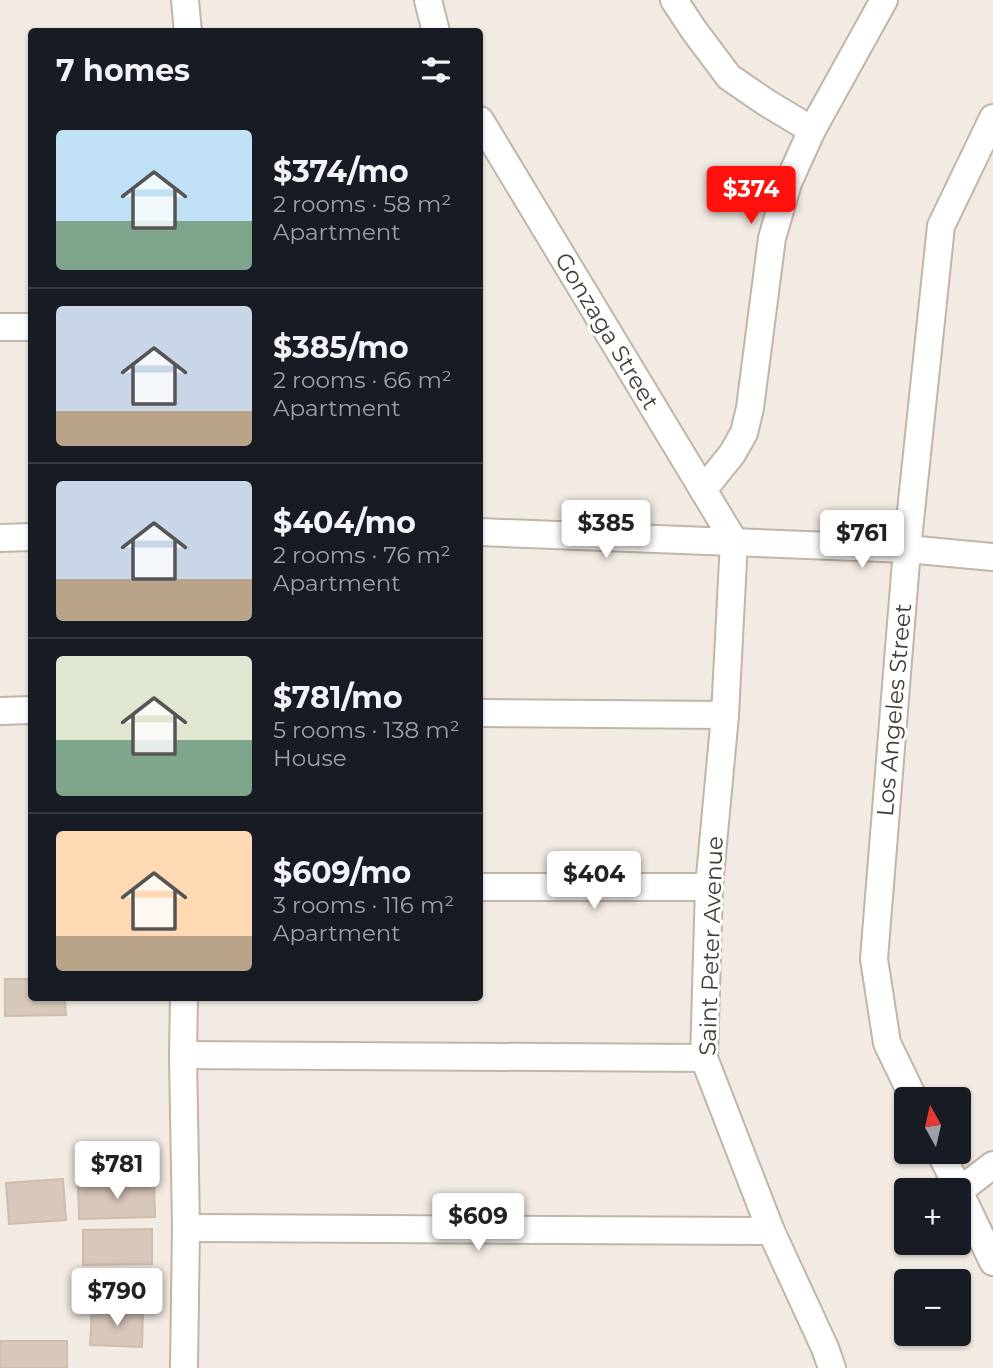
<!DOCTYPE html>
<meta charset="utf-8">
<style>
body{margin:0;font-family:Montserrat,sans-serif;background:#242831;color:#f1f3f6;height:100vh;display:flex;flex-direction:column;font-size:26px;white-space:nowrap}
*{box-sizing:border-box;margin:0}
p{font-size:23px;color:#9ea1a6}
.icon{flex:none;width:38px;height:38px;fill:none;stroke:currentColor;stroke-width:2;stroke-linecap:round;stroke-linejoin:round}
.map{position:relative;flex:1;overflow:hidden}
.drawer{position:absolute;left:28px;top:28px;width:455px;height:973px;display:flex;flex-direction:column;background:#171b24;border-radius:7px;box-shadow:0 2px 5px #0004}
.drawer>*{flex:none}
.needle{width:46px;rotate:352deg}
.controls{position:absolute;left:894px;top:1087px;display:grid;gap:14px}
.controls a{display:grid;place-items:center;width:77px;height:77px;border-radius:7px;background:#171b24;box-shadow:0 2px 5px #0004;font-size:35px}
.price{position:absolute;translate:-50% -60px;padding:0 16px;border-radius:7px;background:#fff;color:#222;font-size:23px;line-height:46px;filter:drop-shadow(0 2px 4px #0008)}
.price::after{content:'';position:absolute;left:50%;top:42px;width:21px;height:16px;margin-left:-10px;background:inherit;clip-path:polygon(0 0,100% 0,50% 100%)}
.price.current{background:#ff100d;color:#fff}
ul{padding:0;list-style:none}
li{display:flex;align-items:center;gap:21px;height:175px;padding:0 28px}
li+li{border-top:2px solid #363941}
li span{display:grid;place-items:center;flex:none;width:196px;height:140px;border-radius:7px;color:#555}
li>.icon{margin-inline-start:auto}
span .icon{width:84px;height:84px;fill:#fffc;stroke-width:1}
li b{font-size:30px}
h2{display:flex;justify-content:space-between;align-items:center;height:84px;padding:0 28px;font-size:30px}
.map>svg:first-child{display:block}
</style>
<div class="map">
<svg width="993" height="1368" viewBox="0 0 993 1368">
<rect width="100%" height="100%" fill="#f2ebe3"/>
<g fill="#d7c8bb" stroke="#cfbcab" stroke-width="2">
<polygon points="5,979 32,979 32,998 65,998 66,1015 5,1016"/>
<polygon points="63,1179 66,1220 9,1224 6,1183"/>
<polygon points="154,1183 155,1217 79,1219 78,1185"/>
<polygon points="152,1229 152,1264 83,1265 83,1230"/>
<polygon points="92,1309 143,1311 142,1347 90,1345"/>
<rect x="0" y="1341" width="67" height="27"/>
</g>
<g fill="none" stroke-linecap="round" stroke-linejoin="round">
<defs>
<g id="minor">
<polyline points="185,0 188,32"/>
<polyline points="428,0 436,32"/>
<polyline points="674,0 693,29 729,77 767,103 812,130"/>
<polyline points="480,120 734,541"/>
<polyline points="0,327 32,327"/>
<polyline points="703,490 732,454 744,433 750,408 772,238 788,183 812,130 884,0"/>
<polyline points="480,532 907,549 993,557"/>
<polyline points="0,538 32,537"/>
<polyline points="734,541 725,715 709,887 704,1058 771,1231 825,1348 832,1368"/>
<polyline points="0,711 32,710"/>
<polyline points="480,713 725,715"/>
<polyline points="480,887 709,887"/>
<polyline points="183,1055 704,1058"/>
<polyline points="914,1099 887,1043 874,959 907,549 941,226 993,118"/>
<polyline points="940,1152 959,1190"/>
<polyline points="959,1191 993,1262"/>
<polyline points="959,1191 993,1165"/>
<polyline points="186,1228 771,1231"/>
<polyline points="184,1368 186,1228 183,1055 184,998"/>
</g>
</defs>
<use href="#minor" stroke="#c1b5a8" stroke-width="30"/>
<use href="#minor" stroke="#fff" stroke-width="26"/>
</g>
<g text-anchor="middle" stroke-width="6" stroke-linejoin="round" paint-order="stroke">
<g font-size="23" fill="#443b33" stroke="#fff">
<text transform="translate(607 331) rotate(59)" y="8">Gonzaga Street</text>
<text transform="translate(894 710) rotate(-85)" y="8">Los Angeles Street</text>
<text transform="translate(711 946) rotate(-88)" y="8">Saint Peter Avenue</text>
</g>
</g>
</svg>
<div class="controls">
<a><svg class="needle" viewBox="-14 -14 28 28"><path d="M0-13l5 13h-10z" fill="#e53935"/><path d="M0 13l5-13h-10z" fill="#9ea1a6"/></svg></a>
<a>+</a>
<a>−</a>
</div>
<b class="price current" style="left:751px;top:226px">$374</b>
<b class="price" style="left:606px;top:560px">$385</b>
<b class="price" style="left:862px;top:570px">$761</b>
<b class="price" style="left:594px;top:911px">$404</b>
<b class="price" style="left:117px;top:1201px">$781</b>
<b class="price" style="left:478px;top:1253px">$609</b>
<b class="price" style="left:117px;top:1328px">$790</b>
<section class="drawer">
<h2>7 homes<svg class="icon" aria-label="filters" viewBox="0 0 24 24"><path d="M4 7h16M4 17h16"/><circle cx="9" cy="7" r="2"/><circle cx="15" cy="17" r="2"/></svg></h2>
<ul>
<li><span style="background:linear-gradient(#bfe0f5 65%,#7fa58c 0)"><svg class="icon" aria-label="home" viewBox="0 0 24 24"><path d="M3 11l9-7 9 7M6 9v11h12V9"/></svg></span><div><b>$374/mo</b><p>2 rooms · 58 m²</p><p>Apartment</p></div></li>
<li><span style="background:linear-gradient(#c9d6e8 75%,#b9a48a 0)"><svg class="icon" aria-label="home" viewBox="0 0 24 24"><path d="M3 11l9-7 9 7M6 9v11h12V9"/></svg></span><div><b>$385/mo</b><p>2 rooms · 66 m²</p><p>Apartment</p></div></li>
<li><span style="background:linear-gradient(#c9d6e8 70%,#b9a48a 0)"><svg class="icon" aria-label="home" viewBox="0 0 24 24"><path d="M3 11l9-7 9 7M6 9v11h12V9"/></svg></span><div><b>$404/mo</b><p>2 rooms · 76 m²</p><p>Apartment</p></div></li>
<li><span style="background:linear-gradient(#dfe7d0 60%,#7fa58c 0)"><svg class="icon" aria-label="home" viewBox="0 0 24 24"><path d="M3 11l9-7 9 7M6 9v11h12V9"/></svg></span><div><b>$781/mo</b><p>5 rooms · 138 m²</p><p>House</p></div></li>
<li><span style="background:linear-gradient(#ffd9b3 75%,#b9a48a 0)"><svg class="icon" aria-label="home" viewBox="0 0 24 24"><path d="M3 11l9-7 9 7M6 9v11h12V9"/></svg></span><div><b>$609/mo</b><p>3 rooms · 116 m²</p><p>Apartment</p></div></li>
</ul>
</section>
</div>
